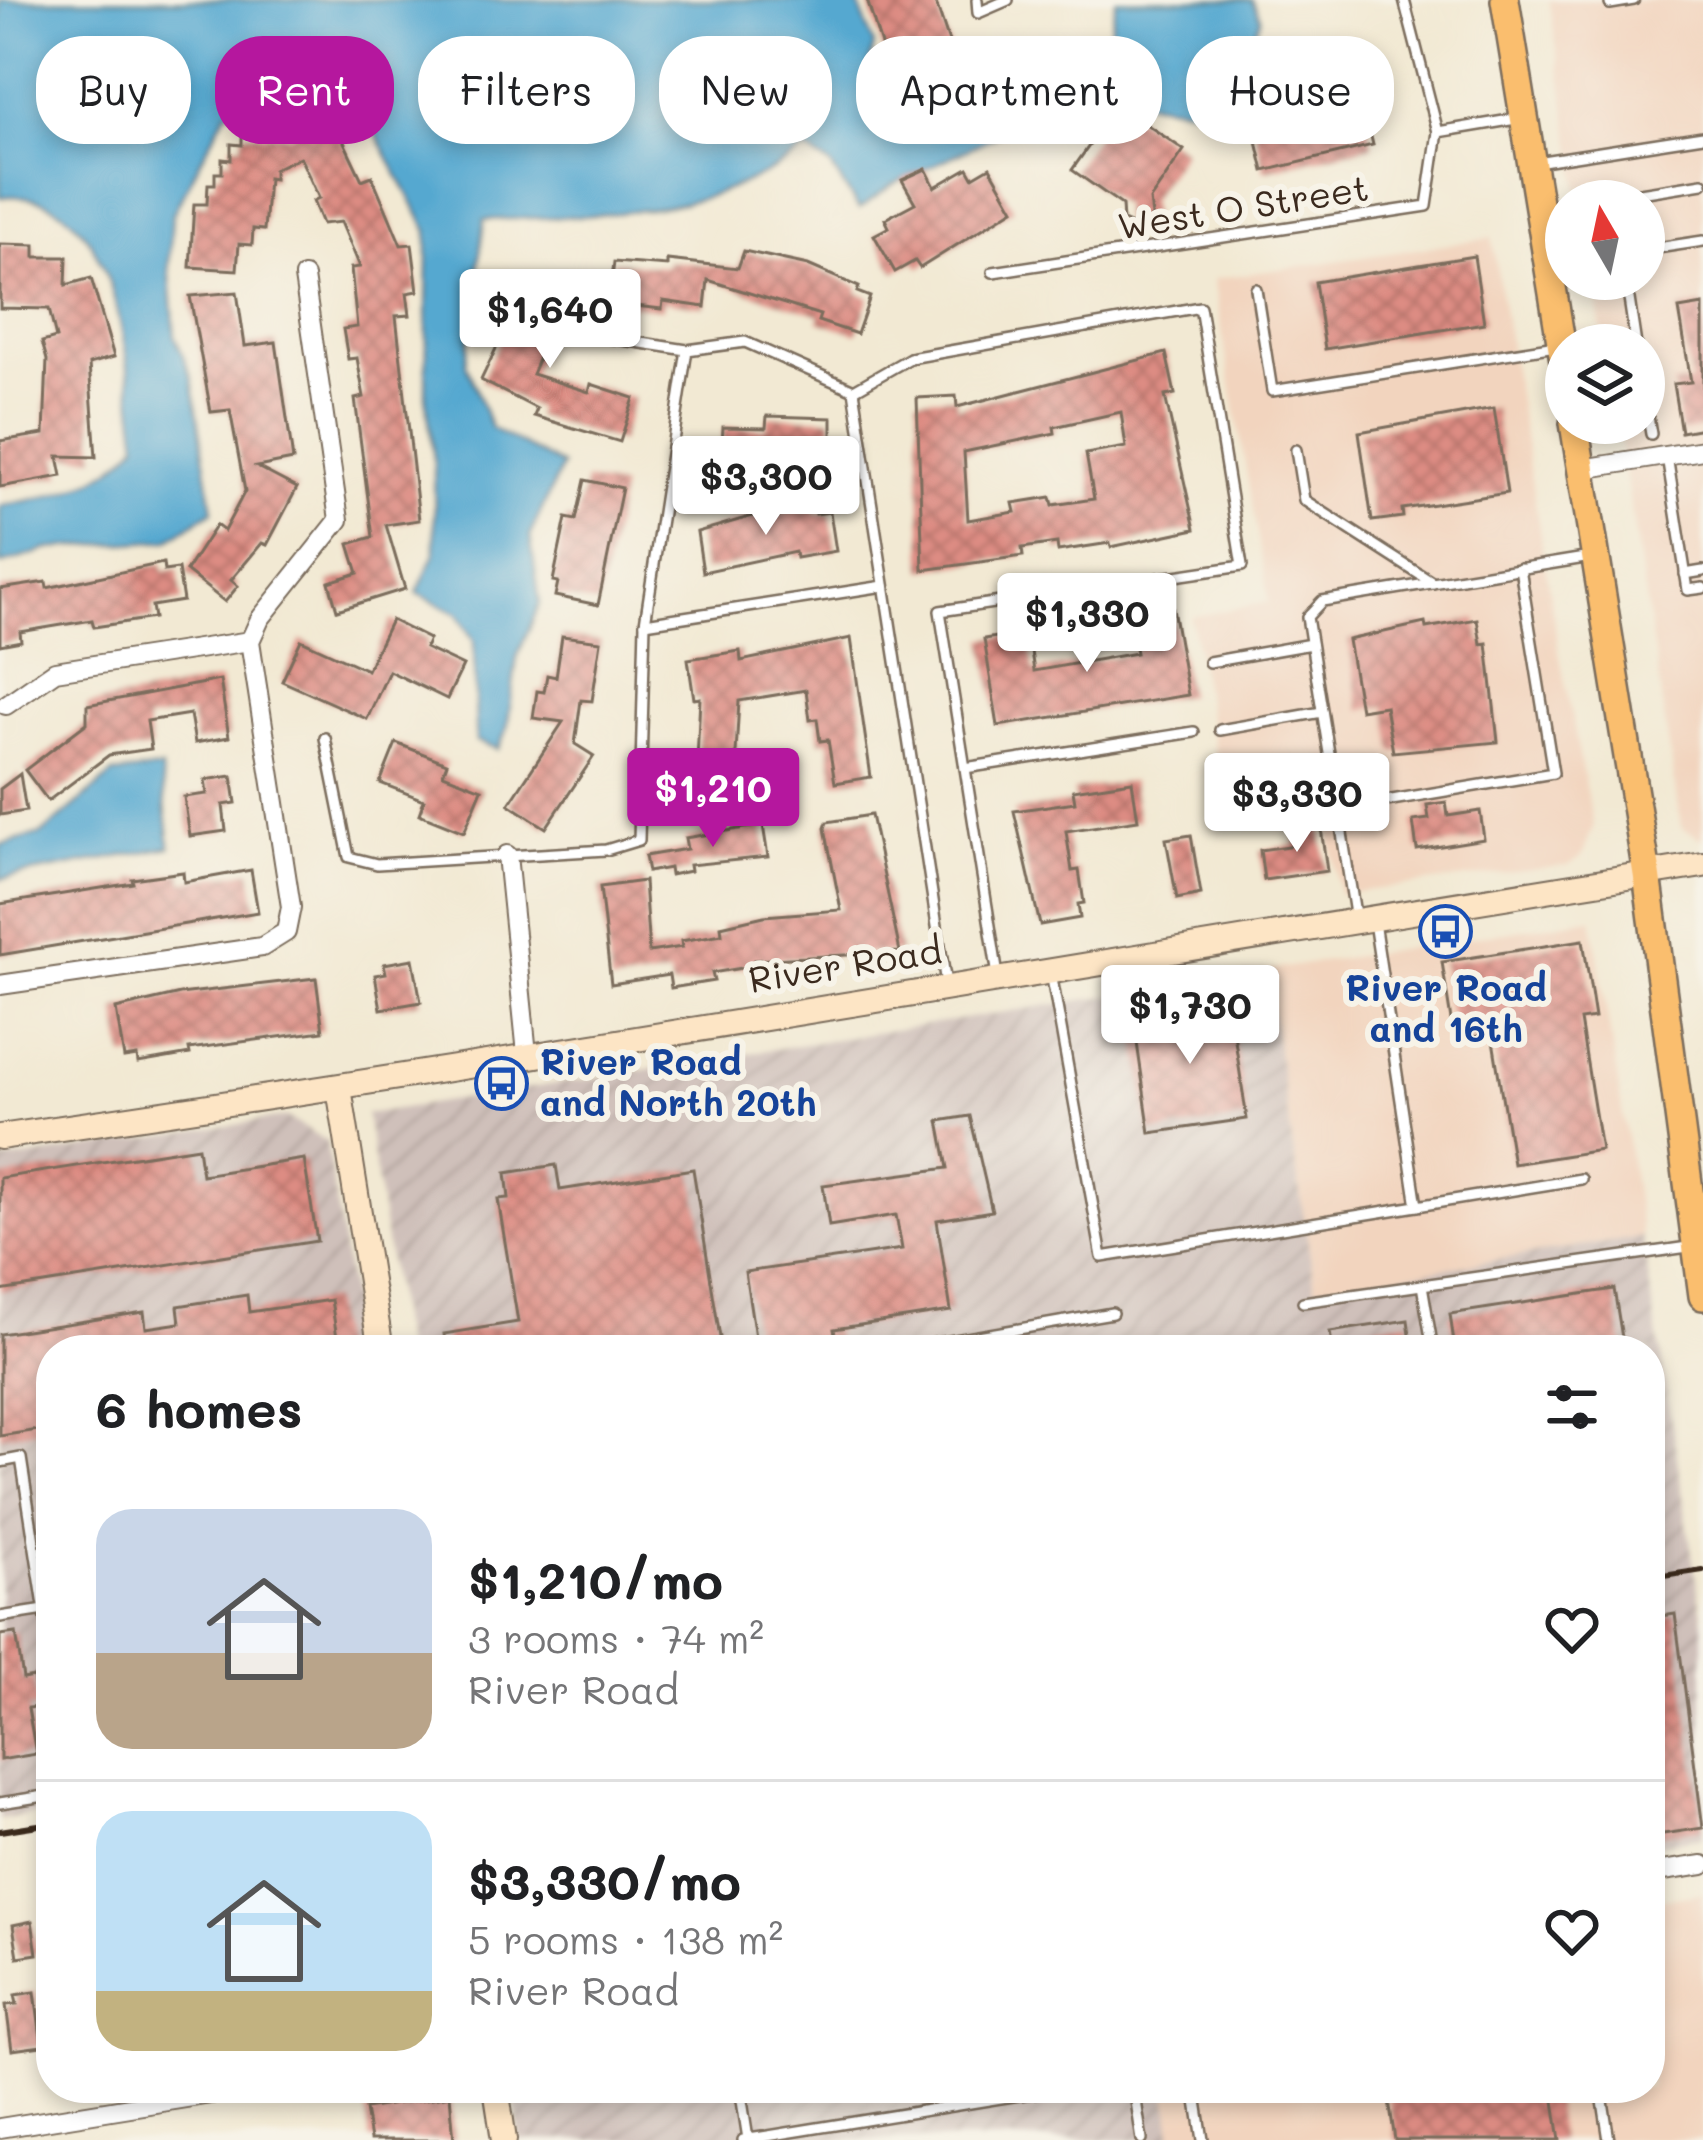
<!DOCTYPE html>
<meta charset="utf-8">
<style>
body{margin:0;font-family:Mali,sans-serif;background:#f6f6f6;color:#202124;height:100vh;display:flex;flex-direction:column;font-size:45px;white-space:nowrap}
*{box-sizing:border-box;margin:0}
p{font-size:39px;color:#757577}
.icon{flex:none;width:66px;height:66px;fill:none;stroke:currentColor;stroke-width:2;stroke-linecap:round;stroke-linejoin:round}
.map{position:relative;flex:1;overflow:hidden}
.details{position:absolute;left:36px;top:1335px;width:1629px;height:768px;display:flex;flex-direction:column;background:#fff;border-radius:48px;box-shadow:0 6px 18px #0003}
.details>*{flex:none}
.guide{position:absolute;left:36px;top:36px;width:1632px;height:108px;display:flex;gap:24px}
.needle{width:78px;rotate:351deg}
.tools{position:absolute;left:1545px;top:180px;display:grid;gap:24px}
.tools a{display:grid;place-items:center;width:120px;height:120px;border-radius:50%;background:#fff;box-shadow:0 6px 18px #0003;font-size:60px}
.price{position:absolute;translate:-50% -102px;padding:0 27px;border-radius:12px;background:#fff;color:#222;font-size:39px;line-height:78px;filter:drop-shadow(0 3px 6px #0008)}
.price::after{content:'';position:absolute;left:50%;top:72px;width:36px;height:27px;margin-left:-18px;background:inherit;clip-path:polygon(0 0,100% 0,50% 100%)}
.price.on{background:#b5179e;color:#fff}
ul{padding:0;list-style:none}
li{display:flex;align-items:center;gap:36px;height:300px;padding:0 60px}
li+li{border-top:3px solid #e0e0e0}
li span{display:grid;place-items:center;flex:none;width:336px;height:240px;border-radius:36px;color:#555}
li>.icon{margin-inline-start:auto}
span .icon{width:144px;height:144px;fill:#fffc;stroke-width:1}
li b{font-size:51px}
h2{display:flex;justify-content:space-between;align-items:center;height:144px;padding:0 60px;font-size:51px}
.chip{padding:0 42px;border-radius:48px;background:#fff;box-shadow:0 6px 18px #0003;font-size:42px;line-height:108px}
.chip.on{background:#b5179e;color:#fff}
.map>svg:first-child{display:block}
</style>
<div class="map">
<svg width="1703" height="2140" viewBox="0 0 1703 2140">
<defs>
<pattern id="industrial-furrows" width="10" height="10" patternUnits="userSpaceOnUse" patternTransform="scale(3)"><rect width="10" height="10" fill="#cfc0ba"/><path d="M-1 1l2-2M0 10L10 0M9 11l2-2" fill="none" stroke="#b3a59f"/></pattern>
<pattern id="building-cross-hatch" width="8" height="8" patternUnits="userSpaceOnUse" patternTransform="scale(3)"><rect width="8" height="8" fill="#dd8c83"/><path d="M0 0l8 8M0 8l8-8" fill="none" stroke="#b4736b"/></pattern>
</defs>
<rect width="100%" height="100%" fill="#f7f3e8"/>
<filter id="ink" filterUnits="userSpaceOnUse"><feTurbulence type="fractalNoise" baseFrequency=".00833" numOctaves="2"/><feDisplacementMap in="SourceGraphic" scale="24" xChannelSelector="R" yChannelSelector="G"/><feConvolveMatrix kernelMatrix="1 2 1 2 8 2 1 2 1" color-interpolation-filters="sRGB"/></filter>
<filter id="wash" filterUnits="userSpaceOnUse"><feTurbulence type="fractalNoise" baseFrequency=".004" numOctaves="4" result="noise"/><feDisplacementMap in="SourceGraphic" scale="48" xChannelSelector="R" yChannelSelector="G"/><feGaussianBlur stdDeviation="2.7" result="paint"/><feColorMatrix in="noise" values="0 0 0 0 0 0 0 0 0 0 0 0 0 0 0 0 0 1.4 0 .05"/><feComposite in="paint" operator="in"/></filter>
<g filter="url(#wash)">
<rect width="100%" height="100%" fill="#f2e9d3"/>
<g fill="#f2d4be">
<polygon points="1549,0 1703,0 1703,839 1682,828 1617,423 1644,423 1644,345 1604,345 1594,279 1644,279 1644,201 1581,201"/>
<polygon points="1492,238 1558,646 1593,827 1582,856 1569,865 1339,894 1318,758 1219,774 1191,617 1269,602 1213,279"/>
<polygon points="1592,918 1642,1237 1315,1288 1265,971"/>
<polygon points="1703,1893 1703,2140 1173,2140 1166,2088 1650,2088 1650,1901"/>
</g>
<g fill="url(#industrial-furrows)">
<polygon points="1265,971 1315,1288 1642,1237 1703,1623 1703,1837 1650,1845 1650,1350 403,1350 366,1114"/>
<polygon points="286,1117 326,1141 359,1350 51,1350 51,1812 0,1820 0,1162"/>
<polygon points="514,2088 1166,2088 1173,2140 519,2140"/>
</g>
<g fill="#54a8d0" stroke="#486977" stroke-width="3">
<path d="M0 0H857L874 45 866 79 872 110 893 120 1002 97 1033 55 1110 32 1116 0H1252L1261 19 1250 45 1269 95 1215 112 1127 99 1043 113 892 185 859 209 830 165 805 150C706 219 599 215 484 220L466 364 491 428 562 466 530 535 540 603 517 657 507 729 498 749 476 741 474 641 458 614 417 593 435 553 434 460 426 396 428 231 370 123 332 99 276 97 226 112 172 215 169 264 175 336 192 379 213 510 168 540 49 549 0 565V506C55 496 101 488 138 443 126 363 121 184 0 197Z"/>
<polygon points="161,769 170,847 0,879 0,845 42,834 113,774"/>
</g>
<g id="blocks">
<g fill="url(#building-cross-hatch)" fill-rule="evenodd">
<polygon points="867,0 935,0 957,66 929,74 932,82 897,96"/>
<polygon points="1348,43 1373,145 1264,171 1254,129 1310,116 1296,55"/>
<polygon points="1118,105 1184,150 1150,200 1152,216 1140,229 1123,221 1122,205 1072,170"/>
<polygon points="335,123 362,180 372,176 401,245 412,244 418,291 407,293 410,315 396,316 419,520 386,525 405,589 337,610 329,582 358,573 349,544 373,537 355,399 364,397 357,358 348,359 343,329 357,327 351,268 360,267 341,222 322,224 313,201 319,198 300,157 274,169 274,179 268,178 264,230 253,229 252,245 239,244 237,270 190,267 194,204 207,204 208,184 215,184 215,173 222,173 222,159 231,160 231,144 242,145 242,133 289,135 311,125 314,133"/>
<polygon points="990,167 1014,209 920,268 915,261 895,272 874,235 889,227 885,219 915,203 902,180 926,169 935,187 968,168 973,177"/>
<polygon points="0,244 35,245 35,257 67,257 66,285 91,278 114,357 89,364 96,457 58,456 62,476 0,487 0,441 44,434 47,360 42,342 56,338 49,309 0,308"/>
<polygon points="744,251 808,265 859,287 857,292 870,297 857,334 818,321 820,315 708,280 705,307 663,301 662,309 609,303 614,262 667,266 667,260 738,268"/>
<polygon points="1474,256 1484,323 1325,349 1315,282"/>
<polygon points="530,277 565,295 532,374 589,392 591,384 634,398 620,442 534,416 537,409 481,380"/>
<polygon points="237,292 245,346 276,342 293,460 257,467 297,488 267,545 262,543 231,580 238,586 225,602 186,571 216,525 224,531 245,491 230,410 211,412 190,296"/>
<polygon points="1703,305 1703,428 1681,432 1673,384 1691,382 1679,309"/>
<path d="M1166 353 1175 394 1165 396 1195 529 1111 547 1110 543 1058 551 1057 543 1022 548 1023 556 923 570 917 398 956 396 957 407ZM1121 412 1126 447 1086 454 1094 499 1053 505 1051 497 1013 503 1015 512 968 520 964 452 1055 433 1054 427Z"/>
<polygon points="1494,408 1507,493 1402,509 1403,517 1372,521 1359,432"/>
<polygon points="767,416 832,418 832,472 802,471 802,462 721,459 723,427 766,428"/>
<polygon points="585,480 622,488 598,605 555,596 558,582 553,581 566,518 576,520"/>
<polygon points="815,509 816,514 830,512 836,551 796,558 795,552 703,572 697,532 760,514"/>
<polygon points="163,563 164,571 178,569 183,601 152,606 154,618 94,627 92,620 20,632 21,641 0,645 0,589 46,582 47,588"/>
<polygon points="1173,609 1188,695 998,726 984,639 1028,632 1034,671 1136,653 1130,617"/>
<polygon points="1477,619 1481,644 1487,643 1498,742 1393,752 1385,706 1360,710 1348,640 1425,623 1426,628"/>
<polygon points="391,620 429,639 425,648 463,666 447,699 389,671 367,719 282,681 301,640 367,670"/>
<polygon points="562,636 601,641 592,701 581,700 575,744 594,756 546,828 509,804 563,722 533,718 537,691 544,692 547,675 556,677"/>
<polygon points="851,638 871,777 835,783 828,740 820,741 817,719 810,720 806,690 739,701 733,806 687,803 689,760 697,760 700,698 694,699 688,659 740,651 741,661"/>
<polygon points="220,680 229,737 195,743 190,714 147,721 151,749 109,755 48,801 25,770 87,723 87,705"/>
<polygon points="396,743 447,763 443,774 482,789 464,832 419,814 424,800 380,783"/>
<polygon points="20,774 26,811 0,815 0,789"/>
<polygon points="232,776 236,803 223,805 226,831 190,836 184,797 207,794 205,780"/>
<polygon points="1132,781 1138,820 1066,831 1072,871 1079,870 1084,903 1078,904 1080,918 1040,925 1014,811 1075,802 1073,790"/>
<polygon points="1446,802 1448,816 1480,811 1484,839 1417,850 1413,821 1429,819 1427,805"/>
<polygon points="871,815 900,952 754,960 754,966 712,973 714,981 671,988 669,975 611,984 600,887 644,881 649,952 682,947 681,941 722,934 721,926 764,916 841,910 825,828 827,822"/>
<polygon points="1320,821 1327,871 1264,880 1260,850 1296,845 1294,825"/>
<polygon points="763,825 768,857 689,865 690,871 670,875 669,868 648,872 645,856 687,849 685,838"/>
<polygon points="1191,835 1201,894 1177,899 1166,839"/>
<polygon points="251,870 258,912 0,955 0,904 133,883 132,879 183,872 184,882"/>
<polygon points="1583,940 1595,1018 1580,1020 1601,1150 1513,1164 1492,1034 1454,1040 1442,962"/>
<polygon points="413,959 421,1002 381,1009 375,975 386,973 384,964"/>
<polygon points="316,978 323,1031 189,1049 190,1054 138,1063 137,1056 124,1058 116,1009 180,994"/>
<polygon points="1229,1001 1247,1119 1150,1133 1133,1015"/>
<polygon points="970,1116 992,1211 937,1220 951,1311 834,1329 838,1350 757,1350 745,1272 902,1249 896,1215 829,1226 823,1185 948,1168 939,1121"/>
<polygon points="198,1147 202,1175 304,1159 317,1241 0,1291 0,1178"/>
<polygon points="556,1165 560,1190 693,1169 722,1350 446,1350 444,1334 518,1322 498,1199 509,1198 506,1173"/>
<polygon points="1614,1289 1624,1350 1455,1350 1450,1314"/>
<polygon points="247,1295 249,1312 331,1300 339,1350 51,1350 51,1428 0,1436 0,1334 144,1312 146,1328 180,1323 178,1306"/>
<polygon points="1408,1320 1412,1350 1333,1350 1330,1332"/>
<polygon points="1675,1614 1703,1828 1650,1836 1650,1618"/>
<polygon points="16,1633 23,1679 33,1677 38,1707 28,1708 36,1754 0,1760 0,1635"/>
<polygon points="32,1921 37,1954 18,1957 13,1925"/>
<polygon points="35,1992 42,2046 12,2050 6,2005 17,2004 15,1995"/>
<polygon points="1387,2088 1552,2088 1560,2140 1395,2140"/>
<polygon points="450,2095 454,2140 370,2140 365,2109"/>
</g>
</g>
</g>
<g filter="url(#ink)">
<use href="#blocks" fill-opacity="0" stroke="#7b6d5d" stroke-width="3"/>
<g fill="none" stroke-linecap="round" stroke-linejoin="round">
<defs>
<g id="lane">
<polyline points="977,0 978,13 1008,0"/>
<polyline points="1610,4 1634,0"/>
<polyline points="1438,132 1522,118"/>
<polyline points="1536,162 1703,136"/>
<polyline points="1590,201 1703,183"/>
<polyline points="1545,208 1566,205"/>
<polyline points="1644,250 1703,241"/>
<polyline points="993,272 1427,206 1438,132 1404,0"/>
<polyline points="1626,279 1636,345"/>
<polyline points="1256,289 1272,391 1556,346"/>
<polyline points="590,335 687,350"/>
<polyline points="854,390 910,358 1200,307 1242,566 940,611 998,976"/>
<polyline points="1644,392 1651,434"/>
<polyline points="1296,450 1304,500 1433,583"/>
<polyline points="1667,456 1688,590 1703,588"/>
<polyline points="1685,574 1703,571"/>
<polyline points="645,623 884,586"/>
<polyline points="1209,662 1311,644"/>
<polyline points="1220,730 1322,712"/>
<polyline points="325,738 349,857 377,864 606,850 639,840 645,623 687,350 745,342 854,390 946,984"/>
<polyline points="965,768 1194,732"/>
<polyline points="1338,809 1553,773 1520,568"/>
<polyline points="1356,920 1307,617 1322,601 1591,557"/>
<polyline points="1374,922 1417,1206 1581,1179"/>
<polyline points="1051,973 1102,1257 1417,1206"/>
<polyline points="1422,1285 1433,1350"/>
<polyline points="1303,1302 1695,1246"/>
<polyline points="897,1350 1112,1313"/>
<polyline points="0,1462 21,1458 51,1651"/>
<polyline points="0,1617 45,1610"/>
<polyline points="0,1803 51,1795"/>
<polyline points="740,2088 748,2139"/>
<polyline points="1134,2088 1142,2140"/>
<polyline points="1195,2088 1203,2140"/>
<polyline points="1601,2088 1609,2140"/>
<polyline points="743,2140 1063,2088"/>
</g>
<g id="street">
<polyline points="1582,469 1703,450"/>
<polyline points="6,705 55,671 250,641"/>
<polyline points="507,855 527,1054"/>
<polyline points="0,985 262,947 286,932 291,907 250,641 260,619 339,520 304,277"/>
<polyline points="1650,1873 1703,1865"/>
<polyline points="0,2128 248,2088"/>
</g>
<g id="secondary">
<polyline points="339,1088 381,1350"/>
<path d="M0 1137C569 1055 1135 955 1703 865"/>
<polyline points="496,2088 504,2140"/>
</g>
<g id="primary">
<polyline points="1505,0 1566,373"/>
<polyline points="1574,423 1647,874 1703,1296"/>
</g>
</defs>
<use href="#lane" stroke="#7b6d5d" stroke-width="14"/>
<use href="#street" stroke="#7b6d5d" stroke-width="22"/>
<use href="#secondary" stroke="#7b6d5d" stroke-width="28"/>
<use href="#primary" stroke="#7b6d5d" stroke-width="32"/>
<use href="#lane" stroke="#fff" stroke-width="9"/>
<use href="#street" stroke="#fff" stroke-width="18"/>
<use href="#secondary" stroke="#fde5c5" stroke-width="24"/>
<use href="#primary" stroke="#fabe6e" stroke-width="27"/>
<g stroke="#3b2a1e" stroke-width="6">
<polyline points="1650,1578 1703,1570"/>
<polyline points="0,1831 51,1823"/>
</g>
</g>
</g>
<defs>
<symbol id="bus-ring" viewBox="-11 -11 22 22"><circle r="9.5" fill="#f7f3e8" stroke="#1a4fb4" stroke-width="1.5"/><path d="M-5-6H5V4H4V6H2V4H-2V6H-4V4H-5ZM-3.5-4V0h7V-4ZM-3.5 1.2v1.5H-2V1.2ZM2 1.2v1.5H3.5V1.2Z" fill="#1a4fb4"/></symbol>
</defs>
<g fill-rule="evenodd">
<use href="#bus-ring" x="1416" y="902" width="59" height="59"/>
<use href="#bus-ring" x="472" y="1054" width="59" height="59"/>
</g>
<g text-anchor="middle" stroke-width="12" stroke-linejoin="round" paint-order="stroke">
<g font-size="36" fill="#3b2a1e" stroke="#f7f3e8">
<text transform="translate(1243 207) rotate(-9)" y="13">West O Street</text>
<text transform="translate(845 965) rotate(-9)" y="13">River Road</text>
</g>
<g font-size="36" font-weight="bold" fill="#164399" stroke="#f7f3e8">
<text x="1446" y="1001">River Road<tspan x="1446" dy="41">and 16th</tspan></text>
<text x="540" y="1075" text-anchor="start">River Road<tspan x="540" dy="41">and North 20th</tspan></text>
</g>
</g>
</svg>
<div class="tools">
<a><svg class="needle" viewBox="-14 -14 28 28"><path d="M0-13l5 13h-10z" fill="#e53935"/><path d="M0 13l5-13h-10z" fill="#757577"/></svg></a>
<a><svg class="icon" aria-label="layers" viewBox="0 0 24 24"><path d="M12 4l9 5-9 5-9-5zM3 14l9 5 9-5"/></svg></a>
</div>
<b class="price" style="left:550px;top:371px">$1,640</b>
<b class="price" style="left:766px;top:538px">$3,300</b>
<b class="price" style="left:1087px;top:675px">$1,330</b>
<b class="price on" style="left:713px;top:850px">$1,210</b>
<b class="price" style="left:1297px;top:855px">$3,330</b>
<b class="price" style="left:1190px;top:1067px">$1,730</b>
<div class="guide">
<a class="chip">Buy</a>
<a class="chip on">Rent</a>
<a class="chip">Filters</a>
<a class="chip">New</a>
<a class="chip">Apartment</a>
<a class="chip">House</a>
</div>
<section class="details">
<h2>6 homes<svg class="icon" aria-label="filters" viewBox="0 0 24 24"><path d="M4 7h16M4 17h16"/><circle cx="9" cy="7" r="2"/><circle cx="15" cy="17" r="2"/></svg></h2>
<ul>
<li><span style="background:linear-gradient(#c9d6e8 60%,#b9a48a 0)"><svg class="icon" aria-label="home" viewBox="0 0 24 24"><path d="M3 11l9-7 9 7M6 9v11h12V9"/></svg></span><div><b>$1,210/mo</b><p>3 rooms · 74 m²</p><p>River Road</p></div><svg class="icon" aria-label="heart" viewBox="0 0 24 24"><path d="M12 20l-8-8c-3-5 5-10 8-4 3-6 11-1 8 4z"/></svg></li>
<li><span style="background:linear-gradient(#bfe0f5 75%,#c2b280 0)"><svg class="icon" aria-label="home" viewBox="0 0 24 24"><path d="M3 11l9-7 9 7M6 9v11h12V9"/></svg></span><div><b>$3,330/mo</b><p>5 rooms · 138 m²</p><p>River Road</p></div><svg class="icon" aria-label="heart" viewBox="0 0 24 24"><path d="M12 20l-8-8c-3-5 5-10 8-4 3-6 11-1 8 4z"/></svg></li>
</ul>
</section>
</div>
